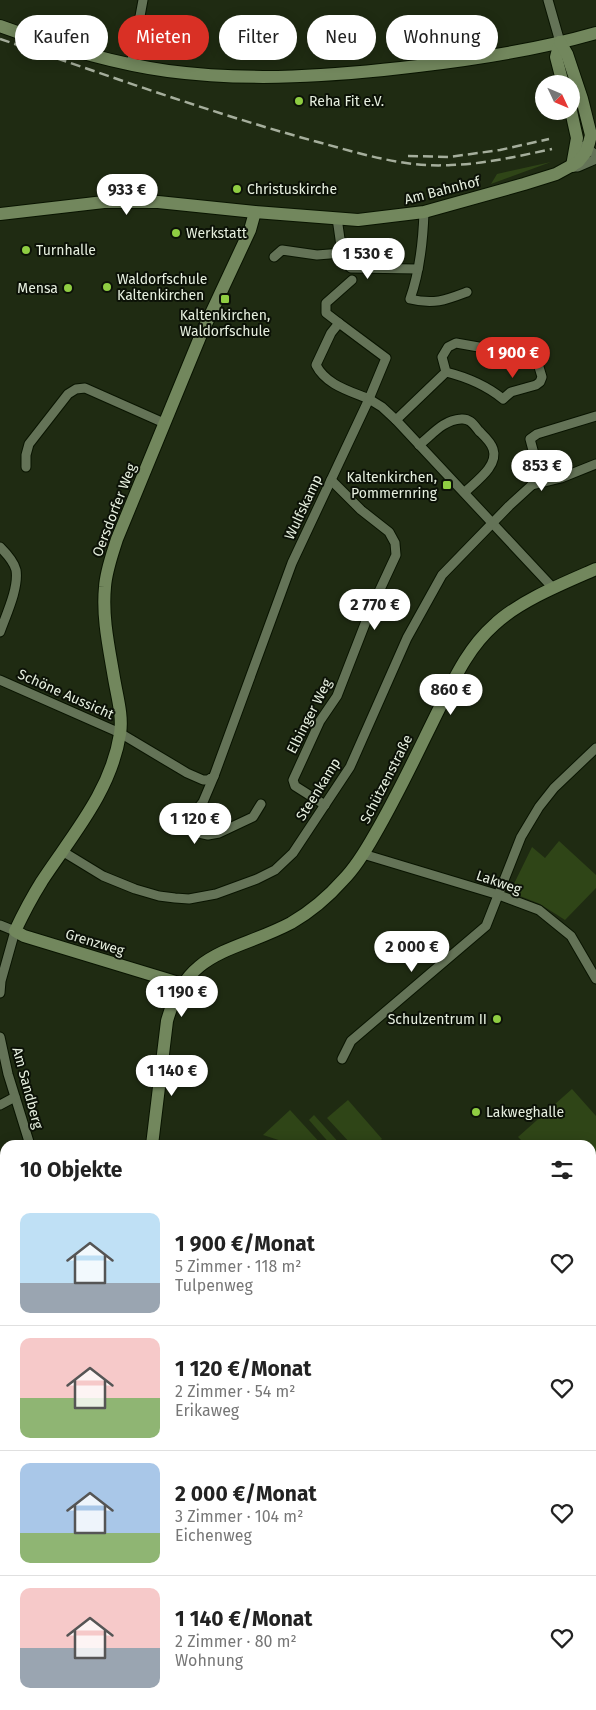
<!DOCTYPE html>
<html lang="de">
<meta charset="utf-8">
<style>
body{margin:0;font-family:"Fira Sans",sans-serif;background:#f2f2f2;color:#222;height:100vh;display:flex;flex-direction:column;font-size:19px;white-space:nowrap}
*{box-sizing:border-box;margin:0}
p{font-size:16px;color:#767676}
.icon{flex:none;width:28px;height:28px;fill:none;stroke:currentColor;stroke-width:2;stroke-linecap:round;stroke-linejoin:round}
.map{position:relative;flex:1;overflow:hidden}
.details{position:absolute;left:0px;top:1140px;width:596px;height:570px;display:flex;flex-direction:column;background:#fff;border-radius:15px 15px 0 0;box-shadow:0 2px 12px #0003}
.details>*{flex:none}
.top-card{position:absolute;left:15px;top:15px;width:566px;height:45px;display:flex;gap:10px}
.needle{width:32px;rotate:134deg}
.tools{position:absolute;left:535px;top:75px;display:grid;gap:10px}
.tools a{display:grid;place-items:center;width:45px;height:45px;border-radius:50%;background:#fff;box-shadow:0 2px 12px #0003;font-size:25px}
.price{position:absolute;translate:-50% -42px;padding:0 11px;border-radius:18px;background:#fff;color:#222;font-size:16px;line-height:32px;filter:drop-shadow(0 1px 2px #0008)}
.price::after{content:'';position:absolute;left:50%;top:30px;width:15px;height:11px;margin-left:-8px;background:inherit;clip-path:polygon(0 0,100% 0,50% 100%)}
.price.on{background:#d93025;color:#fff}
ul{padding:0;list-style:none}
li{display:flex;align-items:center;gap:15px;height:125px;padding:0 20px}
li+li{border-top:1px solid #e0e0e0}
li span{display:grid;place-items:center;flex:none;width:140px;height:100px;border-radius:10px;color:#555}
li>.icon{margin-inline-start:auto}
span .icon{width:60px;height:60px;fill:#fffc;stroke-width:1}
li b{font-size:21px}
h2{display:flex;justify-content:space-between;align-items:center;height:60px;padding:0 20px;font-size:21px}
.tag{padding:0 18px;border-radius:22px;background:#fff;box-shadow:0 2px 12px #0003;font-size:18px;line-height:45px}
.tag.on{background:#d93025;color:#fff}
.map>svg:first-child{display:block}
</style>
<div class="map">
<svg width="596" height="1710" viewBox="0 0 596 1710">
<rect width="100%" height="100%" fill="#1f2b12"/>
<g fill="#2f4517">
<polygon points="551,162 491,184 497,174"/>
<polygon points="559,841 596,875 596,888 565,920 540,904 510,892 532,847 545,858"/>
<polygon points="572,1089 596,1116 596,1165 591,1170 591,1145 526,1145 518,1137"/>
<polygon points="348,1100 382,1139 375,1145 352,1145 327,1118"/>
<polygon points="290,1110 322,1145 294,1145 263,1135"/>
<polygon points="314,1115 341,1145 331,1145 309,1120"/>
<polygon points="90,1705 343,1705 346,1710 95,1710"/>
</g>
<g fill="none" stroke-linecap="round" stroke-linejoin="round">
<defs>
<g id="street">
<polyline points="548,0 560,42"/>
<polyline points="131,65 143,0"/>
<polyline points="584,146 596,155"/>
<polyline points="574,167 578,167 596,159"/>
<path d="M424 212C423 242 420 271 410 299 434 305 446 300 467 292"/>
<polyline points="342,253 345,263 351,268 418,269"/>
<polyline points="274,257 282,250 317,255 342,253 337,218"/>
<path d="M339 323 386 358 369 399C350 391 326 385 316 365L331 333Z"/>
<polyline points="339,323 326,313 326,303 352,280"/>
<path d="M396 420 446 372C466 377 487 386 503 399L511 392 536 385 540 382 542 377 539 367 534 355 526 349 516 348 490 349 456 343 448 347 442 357 446 372"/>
<path d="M419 445C432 435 443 420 461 419 470 418 474 425 479 431 484 436 491 442 493 449 499 466 475 482 465 492"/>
<polyline points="26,467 26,455 29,444 68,394 76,389 85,388 164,423"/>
<polyline points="532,485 561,478 596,464"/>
<path d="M0 547C6 553 14 562 16 570 19 588 6 615 0 632"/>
<polyline points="0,680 120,733 187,773 203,780 208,780 214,776 292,563 369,399 382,407 396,420 553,588"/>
<polyline points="214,776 203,802 192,816 190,825 194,832 208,835 219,833 253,817 261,804"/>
<polyline points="325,805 295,786 293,780 320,721 337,696 370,611 396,555 395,543 389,532 361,510 331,480"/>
<polyline points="62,851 103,876 135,889 159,896 175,898 189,899 216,894 257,879 275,870 293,853 350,767 407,638 442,575 509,506 532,485 535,468 534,454 530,439 537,434 596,416"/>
<polyline points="363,854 499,895 539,910 571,936 596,979"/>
<polyline points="0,925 15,931 1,981 0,993"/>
<polyline points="0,1037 8,1074 30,1145"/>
<polyline points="342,1059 351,1041 486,926 521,837 539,807 554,788 596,748"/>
<polyline points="0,1105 15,1097"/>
<polyline points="591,1253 596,1249"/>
<polyline points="0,1345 5,1346"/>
<polyline points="0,1386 5,1362"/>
<polyline points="0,1504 5,1504"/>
<polyline points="0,1601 5,1600"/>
</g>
<g id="secondary">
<path d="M0 26C55 46 110 63 168 71 251 82 335 76 418 66 478 59 537 50 596 33"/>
<polyline points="560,42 556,57 563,84"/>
<polyline points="571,111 577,138 572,166"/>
<polyline points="0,214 104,202 158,202 255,212 358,220 424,212 524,184 556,174 578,162 586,152 589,143 591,135 582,99 567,54 560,42"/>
<path d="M182 984 24 936 15 931C23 914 32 897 42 881 73 834 111 791 120 734 123 716 117 696 114 678 109 648 102 617 105 587 106 571 112 555 117 539L200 337 250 230 255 212"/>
<path d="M152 1145 167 1021C187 948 234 953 291 923 310 912 328 897 343 880 356 867 366 850 375 834 400 791 420 747 442 703 456 675 470 646 494 625 519 601 564 583 596 569"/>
<polyline points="55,1710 59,1705"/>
</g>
</defs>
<use href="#street" stroke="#091400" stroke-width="11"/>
<use href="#secondary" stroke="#091400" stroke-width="14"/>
<use href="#street" stroke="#647357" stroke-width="9"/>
<use href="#secondary" stroke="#72875d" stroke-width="12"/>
<g stroke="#a5ae9c" stroke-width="2.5" stroke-dasharray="10 5" stroke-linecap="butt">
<path d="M0 39C104 74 208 112 314 141 359 153 404 168 451 165 485 164 519 156 552 149"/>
<polyline points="408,156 449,157 500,150 549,139"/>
</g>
</g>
<g fill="#8fcd42" stroke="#0c1207" stroke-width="2">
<circle cx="299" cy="101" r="5"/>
<circle cx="237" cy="189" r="5"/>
<circle cx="176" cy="233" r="5"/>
<circle cx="26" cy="250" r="5"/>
<circle cx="107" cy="287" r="5"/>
<circle cx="68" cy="288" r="5"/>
<rect x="220" y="294" width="10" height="10" rx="2.5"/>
<rect x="442" y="480" width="10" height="10" rx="2.5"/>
<circle cx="497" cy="1019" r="5"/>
<circle cx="476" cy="1112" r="5"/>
</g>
<g text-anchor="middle" stroke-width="4" stroke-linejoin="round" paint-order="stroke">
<g font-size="14" fill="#e6efdf" stroke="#0c1207" text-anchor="start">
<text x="309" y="106">Reha Fit e.V.</text>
<text x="247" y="194">Christuskirche</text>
<text x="186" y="238">Werkstatt</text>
<text x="36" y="255">Turnhalle</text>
<text x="117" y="284">Waldorfschule<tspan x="117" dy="16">Kaltenkirchen</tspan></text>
<text x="58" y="293" text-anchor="end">Mensa</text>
<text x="225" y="320" text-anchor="middle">Kaltenkirchen,<tspan x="225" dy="16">Waldorfschule</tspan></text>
<text x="437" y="482" text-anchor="end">Kaltenkirchen,<tspan x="437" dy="16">Pommernring</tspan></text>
<text x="487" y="1024" text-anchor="end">Schulzentrum II</text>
<text x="486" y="1117">Lakweghalle</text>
</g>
<g font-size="14" fill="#e6efdf" stroke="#0c1207">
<text transform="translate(442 190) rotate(-14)" y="5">Am Bahnhof</text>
<text transform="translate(303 507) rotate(-65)" y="5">Wulfskamp</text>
<text transform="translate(114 510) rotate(-69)" y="5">Oersdorfer Weg</text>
<text transform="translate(66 694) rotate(24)" y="5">Schöne Aussicht</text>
<text transform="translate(309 716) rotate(-63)" y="5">Elbinger Weg</text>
<text transform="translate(386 779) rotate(-63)" y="5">Schützenstraße</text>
<text transform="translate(318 789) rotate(-58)" y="5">Steenkamp</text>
<text transform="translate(499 882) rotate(19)" y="5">Lakweg</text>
<text transform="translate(95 942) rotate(17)" y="5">Grenzweg</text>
<text transform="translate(28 1088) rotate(75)" y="5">Am Sandberg</text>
</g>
</g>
</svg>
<div class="tools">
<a><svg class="needle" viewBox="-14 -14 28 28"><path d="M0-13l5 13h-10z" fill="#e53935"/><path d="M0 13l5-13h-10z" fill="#767676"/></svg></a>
</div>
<b class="price" style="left:127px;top:216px">933 €</b>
<b class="price" style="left:368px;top:280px">1 530 €</b>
<b class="price on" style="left:513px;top:379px">1 900 €</b>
<b class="price" style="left:542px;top:492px">853 €</b>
<b class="price" style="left:375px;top:631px">2 770 €</b>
<b class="price" style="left:451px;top:716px">860 €</b>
<b class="price" style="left:195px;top:845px">1 120 €</b>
<b class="price" style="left:412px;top:973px">2 000 €</b>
<b class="price" style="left:182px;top:1018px">1 190 €</b>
<b class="price" style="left:172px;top:1097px">1 140 €</b>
<div class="top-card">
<a class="tag">Kaufen</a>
<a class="tag on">Mieten</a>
<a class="tag">Filter</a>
<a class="tag">Neu</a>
<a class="tag">Wohnung</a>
</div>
<section class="details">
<h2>10 Objekte<svg class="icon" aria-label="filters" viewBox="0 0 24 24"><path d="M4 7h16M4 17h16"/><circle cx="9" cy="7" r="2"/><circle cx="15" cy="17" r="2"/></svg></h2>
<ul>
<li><span style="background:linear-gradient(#bfe0f5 70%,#9aa5b1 0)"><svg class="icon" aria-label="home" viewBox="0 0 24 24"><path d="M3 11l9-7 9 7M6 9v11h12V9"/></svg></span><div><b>1 900 €/Monat</b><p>5 Zimmer · 118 m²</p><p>Tulpenweg</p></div><svg class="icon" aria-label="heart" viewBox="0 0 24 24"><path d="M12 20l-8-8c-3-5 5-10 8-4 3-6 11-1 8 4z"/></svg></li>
<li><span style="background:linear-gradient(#f6c9c9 60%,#8fb573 0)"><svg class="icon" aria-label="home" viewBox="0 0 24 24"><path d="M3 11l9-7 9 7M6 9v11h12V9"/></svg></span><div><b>1 120 €/Monat</b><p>2 Zimmer · 54 m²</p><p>Erikaweg</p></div><svg class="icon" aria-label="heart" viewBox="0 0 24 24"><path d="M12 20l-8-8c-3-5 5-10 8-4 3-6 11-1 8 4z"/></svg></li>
<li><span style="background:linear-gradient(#a9c7e8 70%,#8fb573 0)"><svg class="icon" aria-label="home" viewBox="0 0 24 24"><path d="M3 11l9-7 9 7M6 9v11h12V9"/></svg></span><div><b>2 000 €/Monat</b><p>3 Zimmer · 104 m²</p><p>Eichenweg</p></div><svg class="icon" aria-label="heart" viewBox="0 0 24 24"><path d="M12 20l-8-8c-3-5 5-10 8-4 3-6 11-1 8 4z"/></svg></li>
<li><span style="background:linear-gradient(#f6c9c9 60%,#9aa5b1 0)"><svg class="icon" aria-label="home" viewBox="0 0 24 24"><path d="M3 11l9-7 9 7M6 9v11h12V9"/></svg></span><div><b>1 140 €/Monat</b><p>2 Zimmer · 80 m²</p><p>Wohnung</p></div><svg class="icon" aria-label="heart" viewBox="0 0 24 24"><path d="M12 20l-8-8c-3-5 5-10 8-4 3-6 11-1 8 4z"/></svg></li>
</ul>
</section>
</div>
